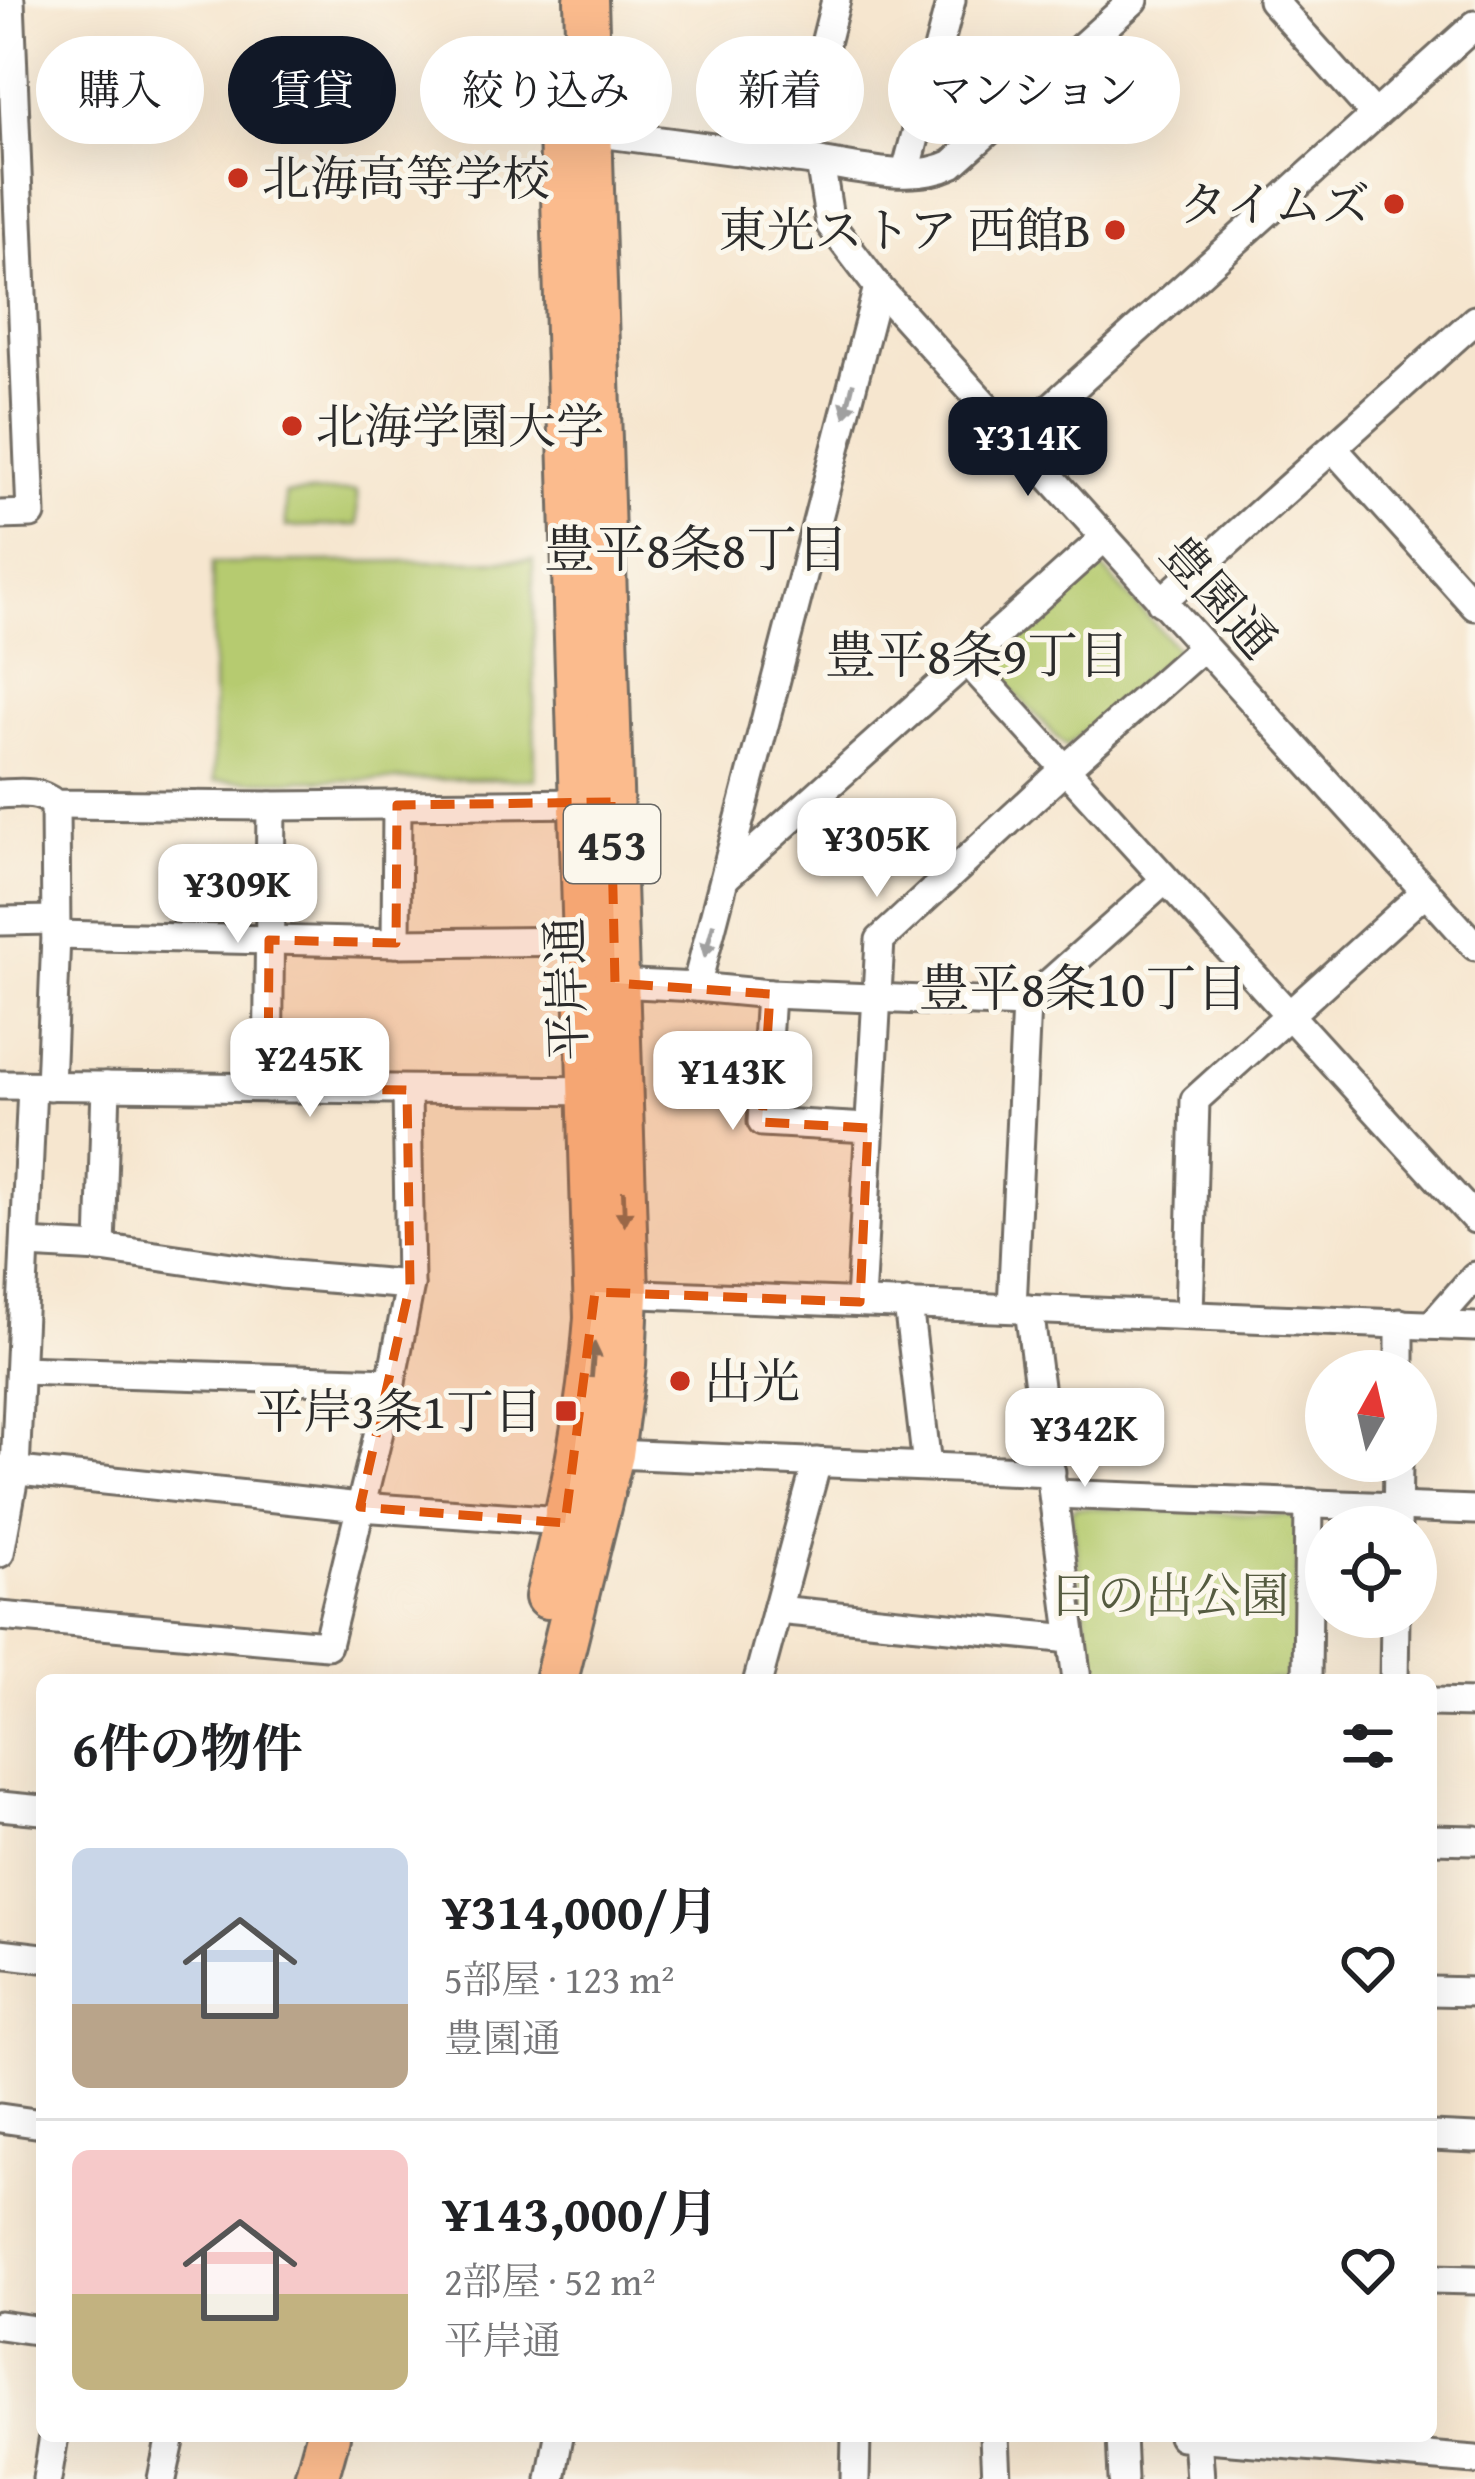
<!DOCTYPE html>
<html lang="ja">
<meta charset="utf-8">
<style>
body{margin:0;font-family:"Gentium Book Plus","Noto Serif JP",serif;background:#f2f2f2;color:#202124;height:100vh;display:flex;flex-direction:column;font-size:45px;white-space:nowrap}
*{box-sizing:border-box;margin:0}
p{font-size:39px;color:#757577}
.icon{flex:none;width:66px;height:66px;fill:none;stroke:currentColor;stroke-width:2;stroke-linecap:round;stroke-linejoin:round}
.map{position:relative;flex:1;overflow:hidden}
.panel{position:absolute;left:36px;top:1674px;width:1401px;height:768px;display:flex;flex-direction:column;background:#fff;border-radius:18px;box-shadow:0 12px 48px #0002}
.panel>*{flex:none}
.banner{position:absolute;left:36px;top:36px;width:1404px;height:108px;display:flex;gap:24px}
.needle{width:78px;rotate:8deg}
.fabs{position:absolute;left:1305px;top:1350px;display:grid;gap:24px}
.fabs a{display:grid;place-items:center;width:132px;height:132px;border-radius:50%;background:#fff;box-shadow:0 12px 48px #0002;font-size:60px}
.price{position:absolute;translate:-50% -102px;padding:0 27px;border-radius:24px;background:#fff;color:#222;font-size:39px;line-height:78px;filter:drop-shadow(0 3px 6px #0008)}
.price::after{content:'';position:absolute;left:50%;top:72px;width:36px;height:27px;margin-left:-18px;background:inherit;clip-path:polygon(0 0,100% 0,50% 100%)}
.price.selected{background:#111827;color:#fff}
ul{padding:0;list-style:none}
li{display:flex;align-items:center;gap:36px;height:300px;padding:0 36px}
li+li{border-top:3px solid #e0e0e0}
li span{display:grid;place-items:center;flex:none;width:336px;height:240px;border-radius:18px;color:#555}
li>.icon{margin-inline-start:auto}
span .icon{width:144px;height:144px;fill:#fffc;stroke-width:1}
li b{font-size:51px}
h2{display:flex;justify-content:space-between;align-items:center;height:144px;padding:0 36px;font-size:51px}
.chip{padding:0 42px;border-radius:54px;background:#fff;box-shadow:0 12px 48px #0002;font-size:42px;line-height:108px}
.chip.selected{background:#111827;color:#fff}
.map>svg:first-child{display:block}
</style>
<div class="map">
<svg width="1475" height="2479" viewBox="0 0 1475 2479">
<rect width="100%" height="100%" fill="#fbf7ec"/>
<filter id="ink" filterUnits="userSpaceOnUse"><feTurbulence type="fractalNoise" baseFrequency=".00833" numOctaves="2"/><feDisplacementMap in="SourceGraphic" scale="24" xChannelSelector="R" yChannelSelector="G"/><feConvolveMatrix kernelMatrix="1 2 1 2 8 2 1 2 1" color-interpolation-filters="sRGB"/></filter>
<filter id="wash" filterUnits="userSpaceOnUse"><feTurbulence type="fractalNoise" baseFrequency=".004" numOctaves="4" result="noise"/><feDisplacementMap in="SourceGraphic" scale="48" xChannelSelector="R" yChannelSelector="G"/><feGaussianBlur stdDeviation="2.7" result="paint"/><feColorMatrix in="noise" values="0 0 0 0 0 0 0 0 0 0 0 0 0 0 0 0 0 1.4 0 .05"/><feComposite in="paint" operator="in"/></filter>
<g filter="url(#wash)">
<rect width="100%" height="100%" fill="#f6e6cf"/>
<g fill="#b6cb70" stroke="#707b4e" stroke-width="3">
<polygon points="357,491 358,525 286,527 285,494"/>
<polygon points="533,560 535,779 214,781 212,563"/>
<polygon points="1099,564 1178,650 1066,747 992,669 992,658"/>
<polygon points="1075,1507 1295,1516 1299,1521 1294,1680 1094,1680 1071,1512"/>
</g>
</g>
<g filter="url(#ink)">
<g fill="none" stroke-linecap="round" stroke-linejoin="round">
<defs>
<g id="minor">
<polyline points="1272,0 1375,115"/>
<polyline points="577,130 820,162 830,224 878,287 1475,946"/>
<polyline points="796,159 836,0"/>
<path d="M820 162C860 168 914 183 952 164L1134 0"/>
<polyline points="906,172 951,0"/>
<polyline points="1016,439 1475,25"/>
<polyline points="1333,448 1475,606"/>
<polyline points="0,515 31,514 10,0"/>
<polyline points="1104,538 967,661 1475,1219"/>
<polyline points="1161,602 1475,320"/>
<path d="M0 794C20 793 39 790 55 804L271 806 592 803"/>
<polyline points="726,877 967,661"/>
<polyline points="0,921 55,920"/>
<polyline points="56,935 396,943 585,941"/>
<polyline points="396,943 397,805"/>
<polyline points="615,983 696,987 878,287"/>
<polyline points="696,987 770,994 1026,1004"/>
<polyline points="770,994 762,1122 868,1128"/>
<polyline points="0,1085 602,1091"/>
<polyline points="50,1086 56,935 55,804"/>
<polyline points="268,1088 271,806"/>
<polyline points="26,1244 101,1248 280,1274 410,1285"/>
<polyline points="101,1248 106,1086"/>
<polyline points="616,1293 1475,1327"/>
<polyline points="860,1302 880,940 1065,769 1203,647"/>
<polyline points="908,1304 927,1466"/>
<polyline points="1012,1308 1026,1004 1165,880"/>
<polyline points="1029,1309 1077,1680"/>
<polyline points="1189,1315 1195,1100 1426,891"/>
<polyline points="1432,1325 1475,1276"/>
<polyline points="20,1370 391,1382"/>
<polyline points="1400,1371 1400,1323"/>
<polyline points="612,1454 1051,1472"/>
<polyline points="0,1469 360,1507 548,1520 581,1527"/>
<polyline points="1054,1494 1475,1510"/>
<polyline points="1397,1527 1398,1461"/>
<polyline points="0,1553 15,1471 32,1086"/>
<polyline points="777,1610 1071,1639"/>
<polyline points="0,1616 327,1645 391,1382 410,1285 407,1090"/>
<polyline points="758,1680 817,1462"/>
<polyline points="1307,1680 1309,1503"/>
<polyline points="1394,1680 1395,1617"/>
<polyline points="1431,1702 1475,1703"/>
<polyline points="0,1806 42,1810"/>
<polyline points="1431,1839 1475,1840"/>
<polyline points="0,1953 42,1958"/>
<polyline points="1431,1991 1475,1992"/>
<polyline points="0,2118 42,2124"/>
<polyline points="1431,2136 1475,2138"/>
<polyline points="1431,2279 1475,2280"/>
<polyline points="0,2325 42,2331"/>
<polyline points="994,2436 996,2479"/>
<polyline points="1121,2436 1123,2479"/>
<polyline points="1182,2436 1475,2460"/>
<polyline points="1197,2437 1200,2479"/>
<polyline points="47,2479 54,2436"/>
<polyline points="162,2479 171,2436"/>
<polyline points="551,2479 559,2436"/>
<polyline points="855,2479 856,2436"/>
</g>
<g id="highway">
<path d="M547 1597C570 1505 589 1414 596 1318L561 129"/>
<polyline points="556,1680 612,1454 624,1365 627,1293 586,0"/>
<polyline points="316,2479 328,2436"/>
</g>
</defs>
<use href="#minor" stroke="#726c64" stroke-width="33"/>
<use href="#highway" stroke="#726c64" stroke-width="48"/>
<use href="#minor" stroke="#fff" stroke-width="27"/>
<use href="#highway" stroke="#fbbb8d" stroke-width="42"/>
</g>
<defs><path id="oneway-solid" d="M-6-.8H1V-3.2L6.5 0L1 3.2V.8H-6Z" transform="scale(3)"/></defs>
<g fill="#a0a0a0">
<use href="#oneway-solid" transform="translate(849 400) rotate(104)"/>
<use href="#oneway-solid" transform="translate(709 940) rotate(105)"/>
</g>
<g fill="#896c57">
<use href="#oneway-solid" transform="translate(624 1208) rotate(88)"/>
<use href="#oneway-solid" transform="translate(593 1360) rotate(-85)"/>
</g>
</g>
<path fill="#df570e" fill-opacity="0.2" stroke="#df570e" stroke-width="9" stroke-dasharray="24 15" stroke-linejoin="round" d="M611 802 615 983 770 994 762 1122 868 1128 860 1302 595 1292 565 1523 360 1507 410 1285 407 1090 268 1088 269 940 396 943 397 805Z"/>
<g fill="#c8321e" stroke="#fbf7ec" stroke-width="4.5">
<circle cx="238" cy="178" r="12"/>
<circle cx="1394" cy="204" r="12"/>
<circle cx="1115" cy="230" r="12"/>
<circle cx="292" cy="426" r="12"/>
<circle cx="680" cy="1381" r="12"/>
<rect x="554" y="1399" width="24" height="24" rx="6"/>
</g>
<g text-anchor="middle" stroke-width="10" stroke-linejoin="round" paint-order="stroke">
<rect fill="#fbf7ec" stroke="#696865" stroke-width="3" x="564" y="805" width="96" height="78" rx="9"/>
<g font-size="45" font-weight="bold" fill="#2b2b2b">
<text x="612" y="860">453</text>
</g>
<g font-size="48" fill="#2b2b2b" stroke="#fbf7ec" text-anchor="start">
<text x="262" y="195">北海高等学校</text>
<text x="1370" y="221" text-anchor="end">タイムズ</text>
<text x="1091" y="247" text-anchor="end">東光ストア 西館B</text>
<text x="316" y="443">北海学園大学</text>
<text x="704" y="1398">出光</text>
<text x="542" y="1428" text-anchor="end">平岸3条1丁目</text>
</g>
<g font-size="48" fill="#2b2b2b" stroke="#fbf7ec">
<text transform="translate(1219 597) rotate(48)" y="17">豊園通</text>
<text transform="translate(566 989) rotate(-92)" y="17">平岸通</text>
</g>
<g font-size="48" fill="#555b40" stroke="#fbf7ec">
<text x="1169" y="1612">日の出公園</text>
</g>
<g font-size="51" fill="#2b2b2b" stroke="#fbf7ec">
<text x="696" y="567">豊平8条8丁目</text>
<text x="977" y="673">豊平8条9丁目</text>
<text x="1083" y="1006">豊平8条10丁目</text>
</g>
</g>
</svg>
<div class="fabs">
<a><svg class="needle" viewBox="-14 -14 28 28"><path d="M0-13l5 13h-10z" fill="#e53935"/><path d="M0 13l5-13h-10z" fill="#757577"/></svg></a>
<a><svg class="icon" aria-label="locate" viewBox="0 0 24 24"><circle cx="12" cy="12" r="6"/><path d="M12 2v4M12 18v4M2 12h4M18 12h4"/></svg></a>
</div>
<b class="price selected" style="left:1028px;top:499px">¥314K</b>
<b class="price" style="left:877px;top:900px">¥305K</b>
<b class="price" style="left:238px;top:946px">¥309K</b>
<b class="price" style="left:310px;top:1120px">¥245K</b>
<b class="price" style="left:733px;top:1133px">¥143K</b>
<b class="price" style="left:1085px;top:1490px">¥342K</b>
<div class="banner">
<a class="chip">購入</a>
<a class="chip selected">賃貸</a>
<a class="chip">絞り込み</a>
<a class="chip">新着</a>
<a class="chip">マンション</a>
</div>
<section class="panel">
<h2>6件の物件<svg class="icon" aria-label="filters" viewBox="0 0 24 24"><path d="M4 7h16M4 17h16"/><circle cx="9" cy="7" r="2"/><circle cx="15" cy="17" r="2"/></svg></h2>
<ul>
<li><span style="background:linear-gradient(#c9d6e8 65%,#b9a48a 0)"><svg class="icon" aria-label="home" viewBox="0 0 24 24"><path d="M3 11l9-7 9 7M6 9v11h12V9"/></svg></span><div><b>¥314,000/月</b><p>5部屋 · 123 m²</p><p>豊園通</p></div><svg class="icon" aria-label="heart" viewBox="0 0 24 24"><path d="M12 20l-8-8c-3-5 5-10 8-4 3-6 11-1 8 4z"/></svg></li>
<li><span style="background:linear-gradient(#f6c9c9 60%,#c2b280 0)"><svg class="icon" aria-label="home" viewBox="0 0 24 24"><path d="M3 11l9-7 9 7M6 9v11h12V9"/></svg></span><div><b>¥143,000/月</b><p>2部屋 · 52 m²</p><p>平岸通</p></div><svg class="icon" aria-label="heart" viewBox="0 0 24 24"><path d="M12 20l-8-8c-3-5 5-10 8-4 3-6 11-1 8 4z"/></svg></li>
</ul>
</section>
</div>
